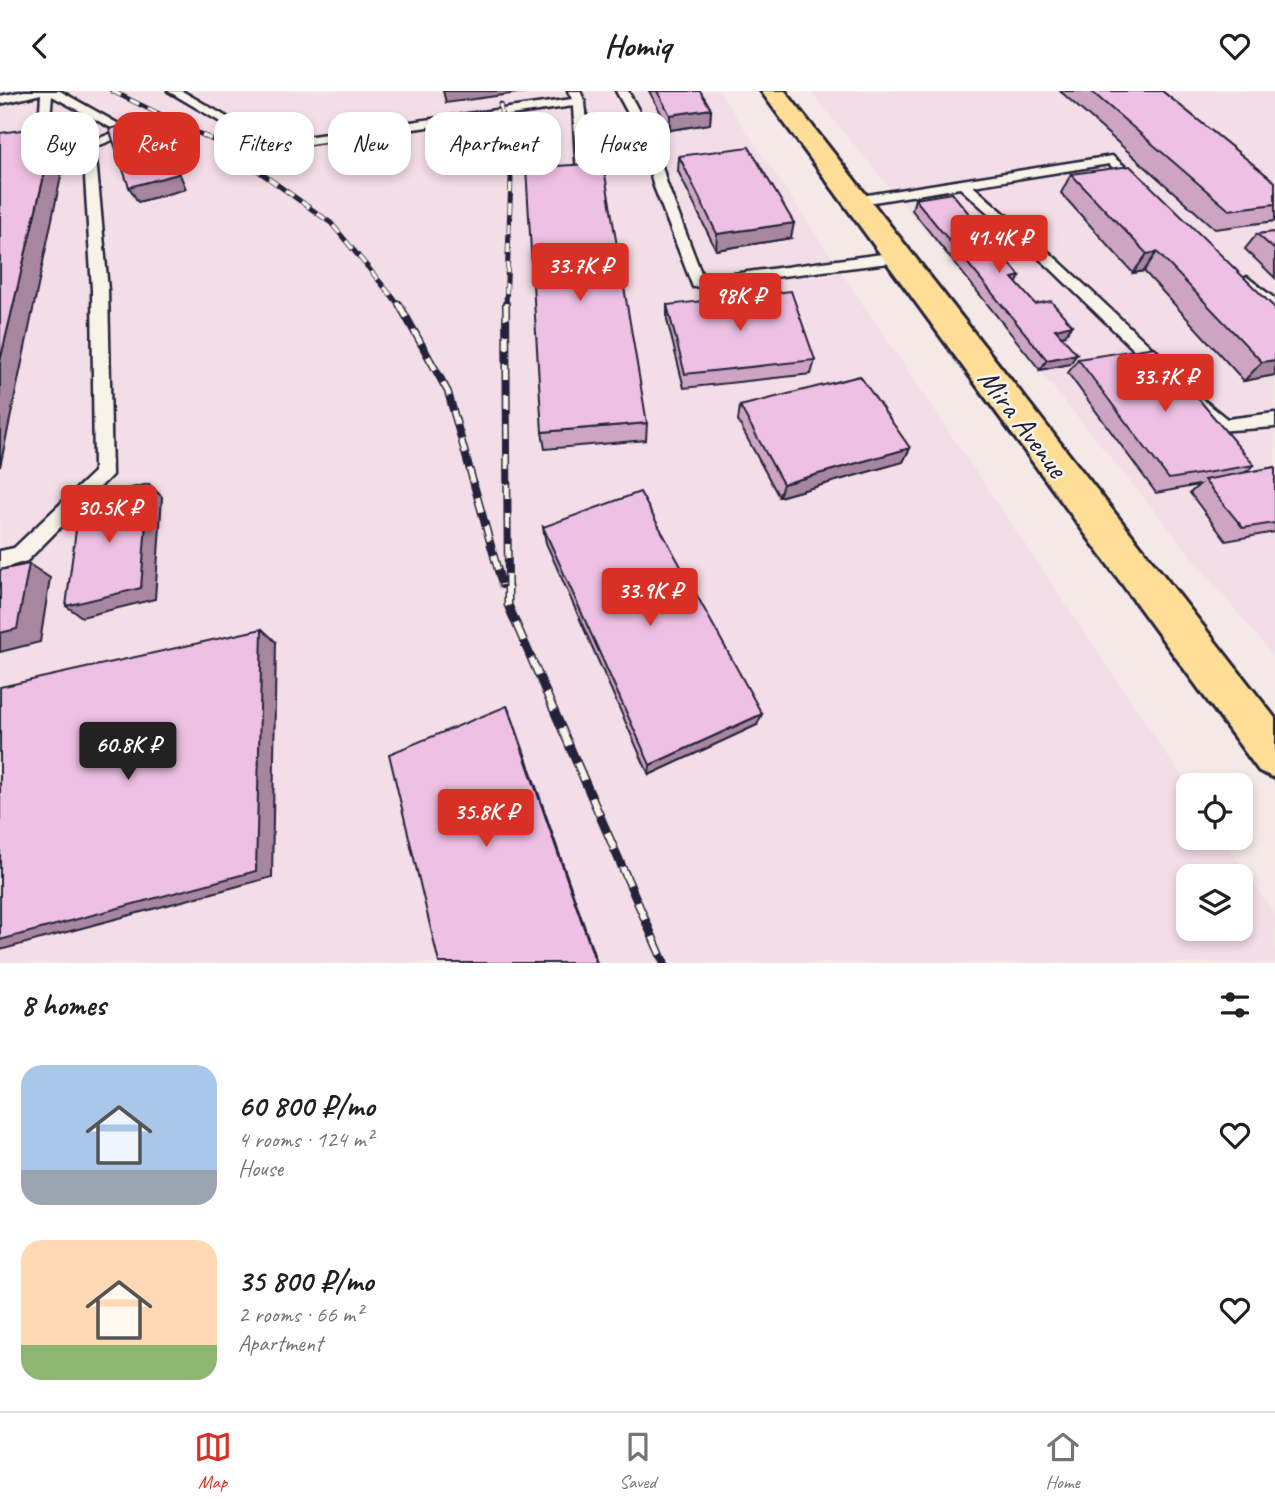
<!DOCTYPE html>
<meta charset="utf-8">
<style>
body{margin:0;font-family:Caveat,sans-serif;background:#f2f2f2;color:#202124;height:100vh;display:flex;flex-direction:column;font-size:26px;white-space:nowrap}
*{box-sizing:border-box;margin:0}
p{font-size:23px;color:#757577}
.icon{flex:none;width:38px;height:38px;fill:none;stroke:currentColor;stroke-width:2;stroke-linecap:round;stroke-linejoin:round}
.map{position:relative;height:872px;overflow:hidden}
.drawer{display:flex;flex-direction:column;background:#fff;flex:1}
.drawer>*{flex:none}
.banner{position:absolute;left:21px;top:21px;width:700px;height:63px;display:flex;gap:14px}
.controls{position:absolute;left:1176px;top:682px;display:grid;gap:14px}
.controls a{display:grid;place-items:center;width:77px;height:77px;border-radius:14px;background:#fff;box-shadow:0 4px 10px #0003;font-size:35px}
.price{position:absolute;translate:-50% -60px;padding:0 16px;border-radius:7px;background:#d93025;color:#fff;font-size:23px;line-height:46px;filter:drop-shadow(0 2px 4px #0008)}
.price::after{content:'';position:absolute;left:50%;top:42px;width:21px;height:16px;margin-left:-10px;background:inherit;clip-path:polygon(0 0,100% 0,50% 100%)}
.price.on{background:#222;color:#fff}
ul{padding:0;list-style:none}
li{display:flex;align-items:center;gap:21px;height:175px;padding:0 21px}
li span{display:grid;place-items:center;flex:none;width:196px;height:140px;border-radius:21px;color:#555}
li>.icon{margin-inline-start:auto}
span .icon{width:84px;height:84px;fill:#fffc;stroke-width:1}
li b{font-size:30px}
h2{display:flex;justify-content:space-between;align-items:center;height:84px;padding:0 21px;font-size:30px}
.chip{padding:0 24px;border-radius:21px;background:#fff;box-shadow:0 4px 10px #0003;font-size:24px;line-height:63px}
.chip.on{background:#d93025;color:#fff}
header{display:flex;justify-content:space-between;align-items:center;height:91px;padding:0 21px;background:#fff;font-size:32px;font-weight:700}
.tabs{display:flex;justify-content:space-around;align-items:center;height:98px;border-top:2px solid #e0e0e0;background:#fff;font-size:19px;color:#757577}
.tabs a{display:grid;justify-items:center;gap:4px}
.tabs .on{color:#d93025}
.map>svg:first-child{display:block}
</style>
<header><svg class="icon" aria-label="back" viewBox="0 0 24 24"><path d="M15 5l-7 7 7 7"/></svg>Homiq<svg class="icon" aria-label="heart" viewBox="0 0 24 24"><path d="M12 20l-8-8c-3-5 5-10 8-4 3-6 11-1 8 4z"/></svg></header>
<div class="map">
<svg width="1275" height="872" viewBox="0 0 1275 872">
<rect width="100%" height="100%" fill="#f5e9e7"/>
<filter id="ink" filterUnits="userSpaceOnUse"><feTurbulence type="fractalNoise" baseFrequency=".0143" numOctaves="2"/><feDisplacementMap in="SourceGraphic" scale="14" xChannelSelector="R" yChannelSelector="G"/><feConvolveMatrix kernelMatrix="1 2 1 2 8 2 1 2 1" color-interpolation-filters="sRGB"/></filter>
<g filter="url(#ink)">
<g fill="#f3dde6" fill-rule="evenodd">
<path d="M0 0H719L1188 695V747H1223L1275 824V872H0ZM1188 786H1241V838H1188Z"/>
<polygon points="810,0 1275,0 1275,567 811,1"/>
</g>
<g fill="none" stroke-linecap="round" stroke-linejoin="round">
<defs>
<g id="lane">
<polygon points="24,0 60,0 133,41 95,56 108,199 112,384 27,470 0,478 0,460 14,457 94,381 92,199 83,54 117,40 52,5 48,48 38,51 41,3 0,13 0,5"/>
<polygon points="168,0 182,0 270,51 572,8 568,0 580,0 585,11 591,86 584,90 577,86 573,15 268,59"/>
<polygon points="616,0 628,0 655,50 667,93 703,187 897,161 904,166 897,171 693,196 653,93 643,50"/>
<polygon points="1112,65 1144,91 1144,97 1134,97 1109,73 973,95 1061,172 1168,272 1170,276 1168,280 1156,280 1051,178 960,97 855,114 848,110 855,106"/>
<polygon points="1247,186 1275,208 1275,221 1242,194 1240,191"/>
<polygon points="1196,303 1227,328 1275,322 1275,336 1217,340 1190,313 1187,309 1190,305"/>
</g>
<polygon id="primary" points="761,0 785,0 1275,627 1275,687 1259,680"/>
</defs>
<use href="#lane" stroke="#22223b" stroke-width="5"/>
<use href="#primary" stroke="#22223b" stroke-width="6"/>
<use href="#lane" fill="#f7f3e8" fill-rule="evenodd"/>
<use href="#primary" fill="#fedd96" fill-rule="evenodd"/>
<defs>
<g id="rail-far2">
<polyline points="112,0 219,52 331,132 400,215"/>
<polyline points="500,13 511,88 506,215"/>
</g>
<g id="rail-far1">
<polyline points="399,213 448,301 502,494"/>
<polyline points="506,213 508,498"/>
</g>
<polyline id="rail" points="508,496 508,514 664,872"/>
</defs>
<use href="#rail-far2" stroke="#22223b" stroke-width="5"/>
<use href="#rail-far1" stroke="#22223b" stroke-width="8"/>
<use href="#rail" stroke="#22223b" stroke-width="9"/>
<use href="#rail-far2" stroke="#f7f3e8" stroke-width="3.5" stroke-dasharray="10" stroke-linecap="butt"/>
<use href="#rail-far1" stroke="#f7f3e8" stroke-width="5" stroke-dasharray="15" stroke-linecap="butt"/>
<use href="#rail" stroke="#f7f3e8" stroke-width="6" stroke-dasharray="19" stroke-linecap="butt"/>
</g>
<g fill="#cda5c3" stroke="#22223b" stroke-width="2">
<polygon points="649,0 700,0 711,18 710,33 670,39"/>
<polygon points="1060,0 1162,0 1275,91 1275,130 1215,138"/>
<polygon points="679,65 791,147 716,159 678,80"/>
<polygon points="1071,83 1275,217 1275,284 1244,290 1144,180 1133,182 1061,102"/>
<polygon points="915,108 1035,213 1065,244 1062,245 1070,273 1040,279 912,119"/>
<polygon points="1275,141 1275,187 1245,158 1257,143"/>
<polygon points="667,214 815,269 811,283 684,297 667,229"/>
<polygon points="1078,268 1254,374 1245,382 1275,376 1275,441 1226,450 1190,402 1199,394 1156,402 1068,282"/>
<polygon points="740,315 910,357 903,371 779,406 738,330"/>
<polygon points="647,332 646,349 545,358 542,341"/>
<polygon points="543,436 757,634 649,684 546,452"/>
</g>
<g fill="#a7869f" stroke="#22223b" stroke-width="2">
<polygon points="443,0 532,0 446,12"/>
<polygon points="711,18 710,33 670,39 670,24"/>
<polygon points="155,27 163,42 186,98 138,111 129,96"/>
<polygon points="56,34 68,52 0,376 0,270"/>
<polygon points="794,132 791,147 716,159 717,143"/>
<polygon points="1157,161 1144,180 1133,182 1147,163"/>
<polygon points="1020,185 1015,196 1012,187"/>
<polygon points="1072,234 1065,244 1049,248 1055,238"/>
<polygon points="1077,263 1070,273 1040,279 1047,269"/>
<polygon points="1275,269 1275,284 1244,290 1262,271"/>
<polygon points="910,357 903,371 779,406 783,393"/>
<polygon points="149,393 162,406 155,508 82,526 66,515"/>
<polygon points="29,473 50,487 40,551 0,561 0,542"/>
<polygon points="262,538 276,551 272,786 0,859 0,849"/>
<polygon points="507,615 512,626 597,872 596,872"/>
<polygon points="762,623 757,634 649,684 650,674"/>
</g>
<g fill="#eec0e3" stroke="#22223b" stroke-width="2">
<polygon points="657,0 700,0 711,18 670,24"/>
<polygon points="1091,0 1162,0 1275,91 1275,113 1229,119"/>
<polygon points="155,27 178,83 129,96 109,38"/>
<polygon points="56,34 0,270 0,42"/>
<polygon points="749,56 794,132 717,143 679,65"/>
<polygon points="603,72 647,332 542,341 526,77"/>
<polygon points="1130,75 1275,217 1275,269 1262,271 1157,161 1147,163 1071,83"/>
<polygon points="952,102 1020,185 1012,187 1035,213 1051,210 1072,234 1055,238 1077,263 1047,269 915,108"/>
<polygon points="1275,141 1275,159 1257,143"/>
<polygon points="791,200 815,269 685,283 667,214"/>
<polygon points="1155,256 1254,374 1169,388 1078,268"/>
<polygon points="860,285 910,357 783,393 740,315"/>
<polygon points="1275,376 1275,432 1243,437 1204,389"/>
<polygon points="149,393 141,497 66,515 80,408"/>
<polygon points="640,401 762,623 650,674 543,436"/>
<polygon points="29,473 17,538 0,542 0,479"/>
<polygon points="262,538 256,780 0,849 0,596"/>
<polygon points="507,615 596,872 439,872 389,663"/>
</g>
</g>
<g text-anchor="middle" stroke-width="5" stroke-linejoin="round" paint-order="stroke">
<g font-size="30" fill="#22223b" stroke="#f7f3e8">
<text transform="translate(1023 332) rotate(53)" y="10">Mira Avenue</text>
</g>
</g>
</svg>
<div class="controls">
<a><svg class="icon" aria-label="locate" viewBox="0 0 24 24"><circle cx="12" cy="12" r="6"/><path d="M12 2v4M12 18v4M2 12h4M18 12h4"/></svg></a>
<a><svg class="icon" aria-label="layers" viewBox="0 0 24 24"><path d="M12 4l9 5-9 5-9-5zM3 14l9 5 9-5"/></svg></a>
</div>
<b class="price" style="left:999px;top:184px">41.4K ₽</b>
<b class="price" style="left:580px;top:212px">33.7K ₽</b>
<b class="price" style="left:740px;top:242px">98K ₽</b>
<b class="price" style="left:1165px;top:323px">33.7K ₽</b>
<b class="price" style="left:109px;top:454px">30.5K ₽</b>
<b class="price" style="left:650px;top:537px">33.9K ₽</b>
<b class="price on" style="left:128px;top:691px">60.8K ₽</b>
<b class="price" style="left:486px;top:758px">35.8K ₽</b>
<div class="banner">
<a class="chip">Buy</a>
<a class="chip on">Rent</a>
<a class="chip">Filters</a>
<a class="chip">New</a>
<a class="chip">Apartment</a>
<a class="chip">House</a>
</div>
</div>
<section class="drawer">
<h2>8 homes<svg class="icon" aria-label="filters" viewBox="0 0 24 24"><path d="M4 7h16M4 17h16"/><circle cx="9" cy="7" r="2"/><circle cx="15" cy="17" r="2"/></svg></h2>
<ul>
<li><span style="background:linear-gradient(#a9c7e8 75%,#9aa5b1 0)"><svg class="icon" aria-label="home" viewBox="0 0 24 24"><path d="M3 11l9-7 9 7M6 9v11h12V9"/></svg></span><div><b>60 800 ₽/mo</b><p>4 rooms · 124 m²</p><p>House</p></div><svg class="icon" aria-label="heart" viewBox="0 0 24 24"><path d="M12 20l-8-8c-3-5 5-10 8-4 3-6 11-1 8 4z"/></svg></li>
<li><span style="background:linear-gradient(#ffd9b3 75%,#8fb573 0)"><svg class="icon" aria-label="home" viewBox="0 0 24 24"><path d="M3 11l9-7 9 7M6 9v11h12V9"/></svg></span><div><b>35 800 ₽/mo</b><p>2 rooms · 66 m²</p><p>Apartment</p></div><svg class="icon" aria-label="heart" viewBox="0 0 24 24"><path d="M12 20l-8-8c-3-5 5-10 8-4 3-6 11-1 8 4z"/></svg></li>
</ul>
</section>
<nav class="tabs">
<a class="on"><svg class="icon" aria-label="map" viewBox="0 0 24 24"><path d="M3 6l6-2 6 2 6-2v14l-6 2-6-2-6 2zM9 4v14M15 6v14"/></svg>Map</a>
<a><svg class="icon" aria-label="saved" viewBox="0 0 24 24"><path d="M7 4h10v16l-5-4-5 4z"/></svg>Saved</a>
<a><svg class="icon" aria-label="home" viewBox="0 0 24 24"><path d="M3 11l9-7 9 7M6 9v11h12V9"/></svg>Home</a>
</nav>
